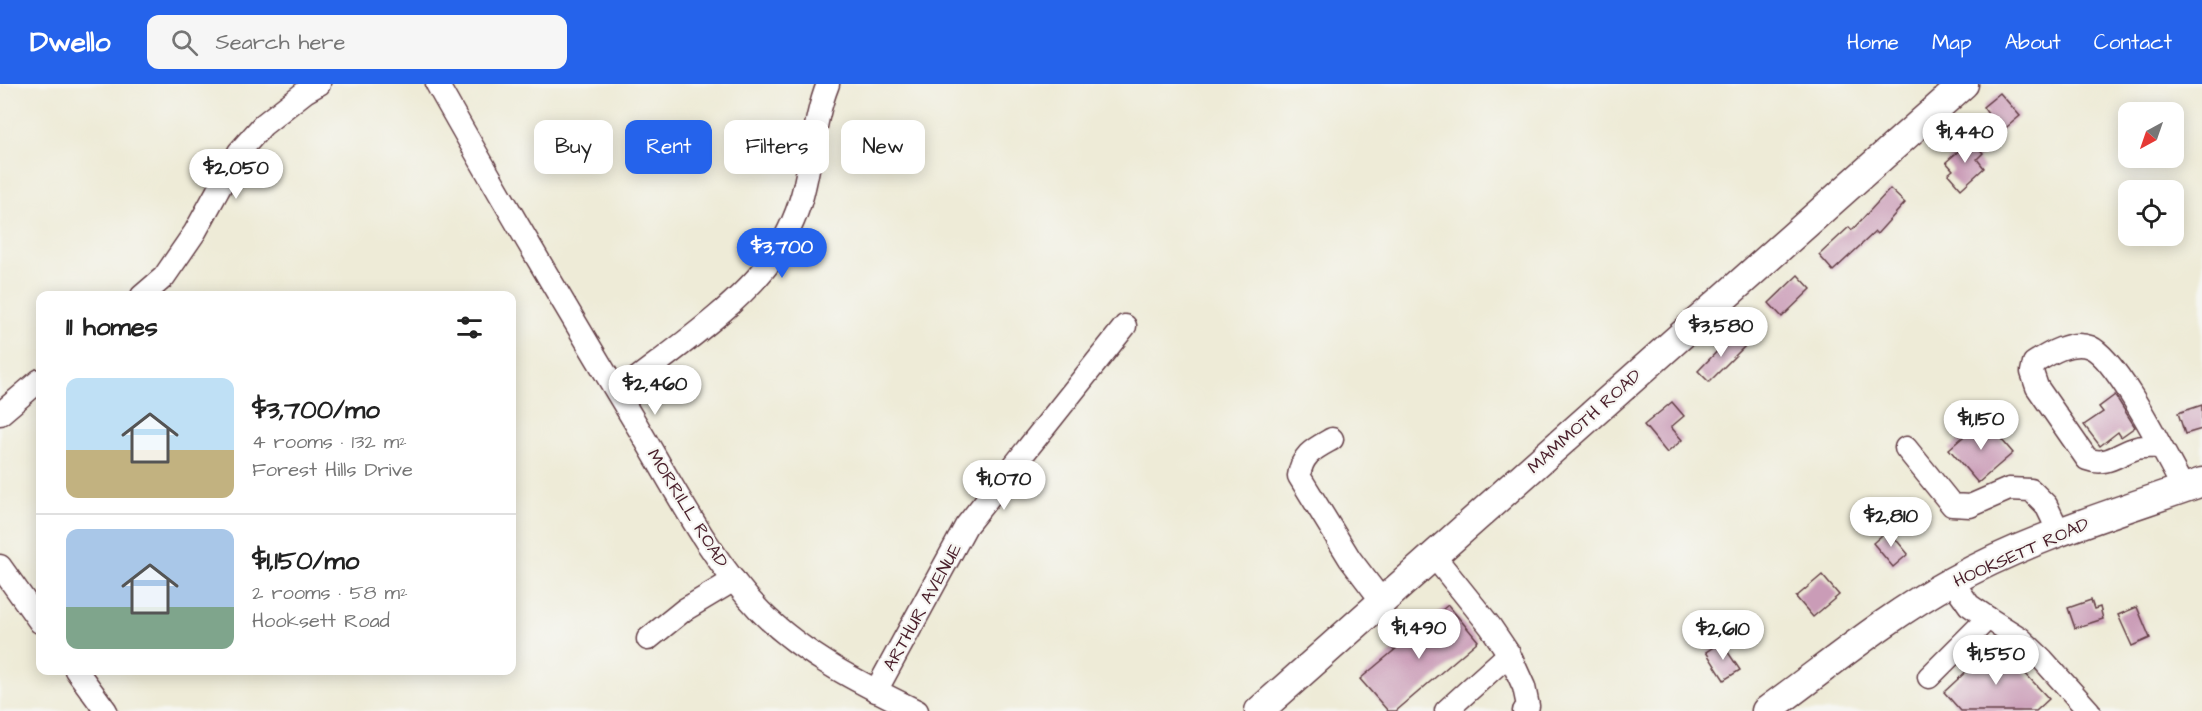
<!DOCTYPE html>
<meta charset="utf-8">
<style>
body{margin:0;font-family:"Architects Daughter",sans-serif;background:#f6f6f6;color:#222;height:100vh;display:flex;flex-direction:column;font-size:22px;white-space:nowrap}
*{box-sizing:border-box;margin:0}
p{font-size:20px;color:#767676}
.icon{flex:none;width:33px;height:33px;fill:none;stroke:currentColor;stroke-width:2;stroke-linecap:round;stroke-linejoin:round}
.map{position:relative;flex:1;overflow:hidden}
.side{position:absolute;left:36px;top:207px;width:480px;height:384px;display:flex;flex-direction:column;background:#fff;border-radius:12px;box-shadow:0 3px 15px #0003}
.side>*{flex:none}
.banner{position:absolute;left:534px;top:36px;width:570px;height:54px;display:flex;gap:12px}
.needle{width:39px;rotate:220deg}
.tools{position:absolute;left:2118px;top:18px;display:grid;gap:12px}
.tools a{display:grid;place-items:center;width:66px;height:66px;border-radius:12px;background:#fff;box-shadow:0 3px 15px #0003;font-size:30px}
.price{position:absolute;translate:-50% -51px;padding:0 14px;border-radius:21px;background:#fff;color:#222;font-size:20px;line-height:39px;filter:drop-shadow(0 2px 3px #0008)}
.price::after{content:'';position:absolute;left:50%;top:36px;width:18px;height:14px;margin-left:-9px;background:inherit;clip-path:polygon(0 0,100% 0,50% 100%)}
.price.selected{background:#2563eb;color:#fff}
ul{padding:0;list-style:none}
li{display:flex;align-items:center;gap:18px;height:150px;padding:0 30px}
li+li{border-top:2px solid #e0e0e0}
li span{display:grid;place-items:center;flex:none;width:168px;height:120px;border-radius:12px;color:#555}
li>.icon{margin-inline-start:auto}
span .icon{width:72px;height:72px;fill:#fffc;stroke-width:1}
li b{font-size:26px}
h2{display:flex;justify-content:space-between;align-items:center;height:72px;padding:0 30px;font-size:26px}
.pill{padding:0 21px;border-radius:12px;background:#fff;box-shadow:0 3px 15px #0003;font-size:21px;line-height:54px}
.pill.selected{background:#2563eb;color:#fff}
header{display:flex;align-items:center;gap:36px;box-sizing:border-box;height:84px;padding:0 30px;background:#2563eb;color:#fff}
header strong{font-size:28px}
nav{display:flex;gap:33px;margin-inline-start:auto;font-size:21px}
.search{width:420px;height:54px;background:#f6f6f6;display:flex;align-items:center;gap:15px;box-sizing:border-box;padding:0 21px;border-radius:12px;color:#767676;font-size:22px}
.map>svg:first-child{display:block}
</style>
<header>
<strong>Dwello</strong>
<div class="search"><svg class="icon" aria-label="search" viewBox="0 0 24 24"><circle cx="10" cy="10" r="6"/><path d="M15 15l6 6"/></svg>Search here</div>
<nav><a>Home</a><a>Map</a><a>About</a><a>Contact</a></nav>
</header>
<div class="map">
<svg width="2202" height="627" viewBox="0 0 2202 627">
<rect width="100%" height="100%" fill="#f6f6f2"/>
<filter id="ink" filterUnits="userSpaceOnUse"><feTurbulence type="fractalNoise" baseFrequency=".0167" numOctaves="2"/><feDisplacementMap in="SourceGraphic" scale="12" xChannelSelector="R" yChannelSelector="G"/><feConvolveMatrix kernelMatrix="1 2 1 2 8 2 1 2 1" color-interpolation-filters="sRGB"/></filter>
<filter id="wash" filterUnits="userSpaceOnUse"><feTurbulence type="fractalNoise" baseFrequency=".008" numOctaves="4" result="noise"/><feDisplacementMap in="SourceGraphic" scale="24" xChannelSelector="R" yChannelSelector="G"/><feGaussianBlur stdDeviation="1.35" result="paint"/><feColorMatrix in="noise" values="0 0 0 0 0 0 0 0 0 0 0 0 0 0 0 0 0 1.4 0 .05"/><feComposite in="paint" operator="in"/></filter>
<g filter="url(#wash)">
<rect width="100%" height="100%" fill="#eeebd7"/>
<g id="blocks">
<g fill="#ca9cb7">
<polygon points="2000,9 2020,32 2002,47 1999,43 1988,54 1976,42 1988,30 1983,23"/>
<polygon points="1971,56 1983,69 1977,75 1984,84 1961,105 1948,90 1953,86 1946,78"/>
<polygon points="1890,105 1905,119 1877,150 1875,148 1833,187 1819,171 1849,143 1852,146"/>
<polygon points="1798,191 1811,205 1782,233 1769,219"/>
<polygon points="1733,251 1745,262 1709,298 1698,287"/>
<polygon points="2115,311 2135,343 2121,353 2118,348 2100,362 2084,341 2103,328 2099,323"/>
<polygon points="1672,318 1684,332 1671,343 1682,356 1667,369 1644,341"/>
<polygon points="2202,321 2202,345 2185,350 2178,329"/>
<polygon points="1984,335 2013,369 1978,399 1949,365"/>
<polygon points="1888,446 1908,470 1893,483 1873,459"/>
<polygon points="1822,491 1839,511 1813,533 1796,513"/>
<polygon points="2091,516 2094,525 2100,523 2103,535 2075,544 2068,524"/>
<polygon points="1448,521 1478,557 1396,627 1388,627 1360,595"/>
<polygon points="2137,523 2150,554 2132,562 2118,531"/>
<polygon points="1721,558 1740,586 1724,596 1706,568"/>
<polygon points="1997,559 2049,615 2036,627 1961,627 1944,608"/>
</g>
</g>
</g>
<g filter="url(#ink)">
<use href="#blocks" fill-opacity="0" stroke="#633e45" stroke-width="1.5"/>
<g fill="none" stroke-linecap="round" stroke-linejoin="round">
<defs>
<g id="minor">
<path d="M437 0C501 114 568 227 636 340 674 403 709 474 761 528 805 572 862 600 917 627"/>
<polyline points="142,212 164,193 195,148 239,68 263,41 305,8 319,0"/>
<path d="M618 309C666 271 734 226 770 178 784 159 796 133 802 112 812 75 814 35 828 0"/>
<polyline points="0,330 40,296"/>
<path d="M1332 355C1314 365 1302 370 1299 392L1350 475 1382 517"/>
<path d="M2161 363C2153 363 2144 362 2137 364 2118 369 2108 383 2087 375L2037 303 2032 288 2034 279C2050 269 2071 256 2090 263 2118 275 2167 375 2184 405"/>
<polyline points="1906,364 1952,421 1970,422 2009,405 2031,406 2046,421 2059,448"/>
<polyline points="1433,471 1490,542 1509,570"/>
<polyline points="0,482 40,538"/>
<polyline points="1988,534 2020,554 2043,576 2089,627"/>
<polyline points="648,555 684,526 734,496"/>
<polyline points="76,586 106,627"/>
<polyline points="1929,593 1988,534 1969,521 1952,497"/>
<polyline points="876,607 966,442 1125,242"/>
<polyline points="1446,627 1509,570 1524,603 1528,622 1524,627"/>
</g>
<g id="major">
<polyline points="1259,627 1964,0"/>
<path d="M1766 627C1827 583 1886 533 1952 497 2031 453 2118 428 2202 398"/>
</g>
</defs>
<use href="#minor" stroke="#633e45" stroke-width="25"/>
<use href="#major" stroke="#633e45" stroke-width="31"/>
<use href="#minor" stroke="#fff" stroke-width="22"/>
<use href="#major" stroke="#fff" stroke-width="28"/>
</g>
</g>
<g text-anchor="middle" stroke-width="4.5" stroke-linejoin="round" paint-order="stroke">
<g font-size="18" fill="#4a1f2b" stroke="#f6f6f2">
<text transform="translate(1584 337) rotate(-42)" y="6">MAMMOTH ROAD</text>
<text transform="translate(688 424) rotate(58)" y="6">MORRILL ROAD</text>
<text transform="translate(2021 468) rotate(-24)" y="6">HOOKSETT ROAD</text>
<text transform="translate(922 523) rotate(-61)" y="6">ARTHUR AVENUE</text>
</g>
</g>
</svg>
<div class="tools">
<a><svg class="needle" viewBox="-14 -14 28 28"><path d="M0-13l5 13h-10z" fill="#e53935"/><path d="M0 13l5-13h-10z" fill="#767676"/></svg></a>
<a><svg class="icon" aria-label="locate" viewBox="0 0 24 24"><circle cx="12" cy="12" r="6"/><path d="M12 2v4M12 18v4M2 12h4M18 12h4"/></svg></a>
</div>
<b class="price" style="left:1965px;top:80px">$1,440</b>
<b class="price" style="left:236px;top:116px">$2,050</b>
<b class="price selected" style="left:782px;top:195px">$3,700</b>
<b class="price" style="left:1721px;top:274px">$3,580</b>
<b class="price" style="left:655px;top:332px">$2,460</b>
<b class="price" style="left:1981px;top:367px">$1,150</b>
<b class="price" style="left:1004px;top:427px">$1,070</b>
<b class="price" style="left:1891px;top:464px">$2,810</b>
<b class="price" style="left:1419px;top:576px">$1,490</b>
<b class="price" style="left:1723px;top:577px">$2,610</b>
<b class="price" style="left:1996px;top:602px">$1,550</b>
<div class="banner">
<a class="pill">Buy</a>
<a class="pill selected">Rent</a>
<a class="pill">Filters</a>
<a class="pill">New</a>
</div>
<section class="side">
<h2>11 homes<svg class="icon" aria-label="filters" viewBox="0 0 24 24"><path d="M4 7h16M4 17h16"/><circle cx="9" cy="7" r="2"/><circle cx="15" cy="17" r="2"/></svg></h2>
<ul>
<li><span style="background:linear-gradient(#bfe0f5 60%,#c2b280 0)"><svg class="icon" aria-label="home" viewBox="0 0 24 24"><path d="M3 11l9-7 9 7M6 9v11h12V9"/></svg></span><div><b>$3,700/mo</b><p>4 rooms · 132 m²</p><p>Forest Hills Drive</p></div></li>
<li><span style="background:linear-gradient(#a9c7e8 65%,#7fa58c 0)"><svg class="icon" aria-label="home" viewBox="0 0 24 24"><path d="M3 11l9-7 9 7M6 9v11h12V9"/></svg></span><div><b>$1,150/mo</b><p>2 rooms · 58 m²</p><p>Hooksett Road</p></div></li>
</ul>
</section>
</div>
